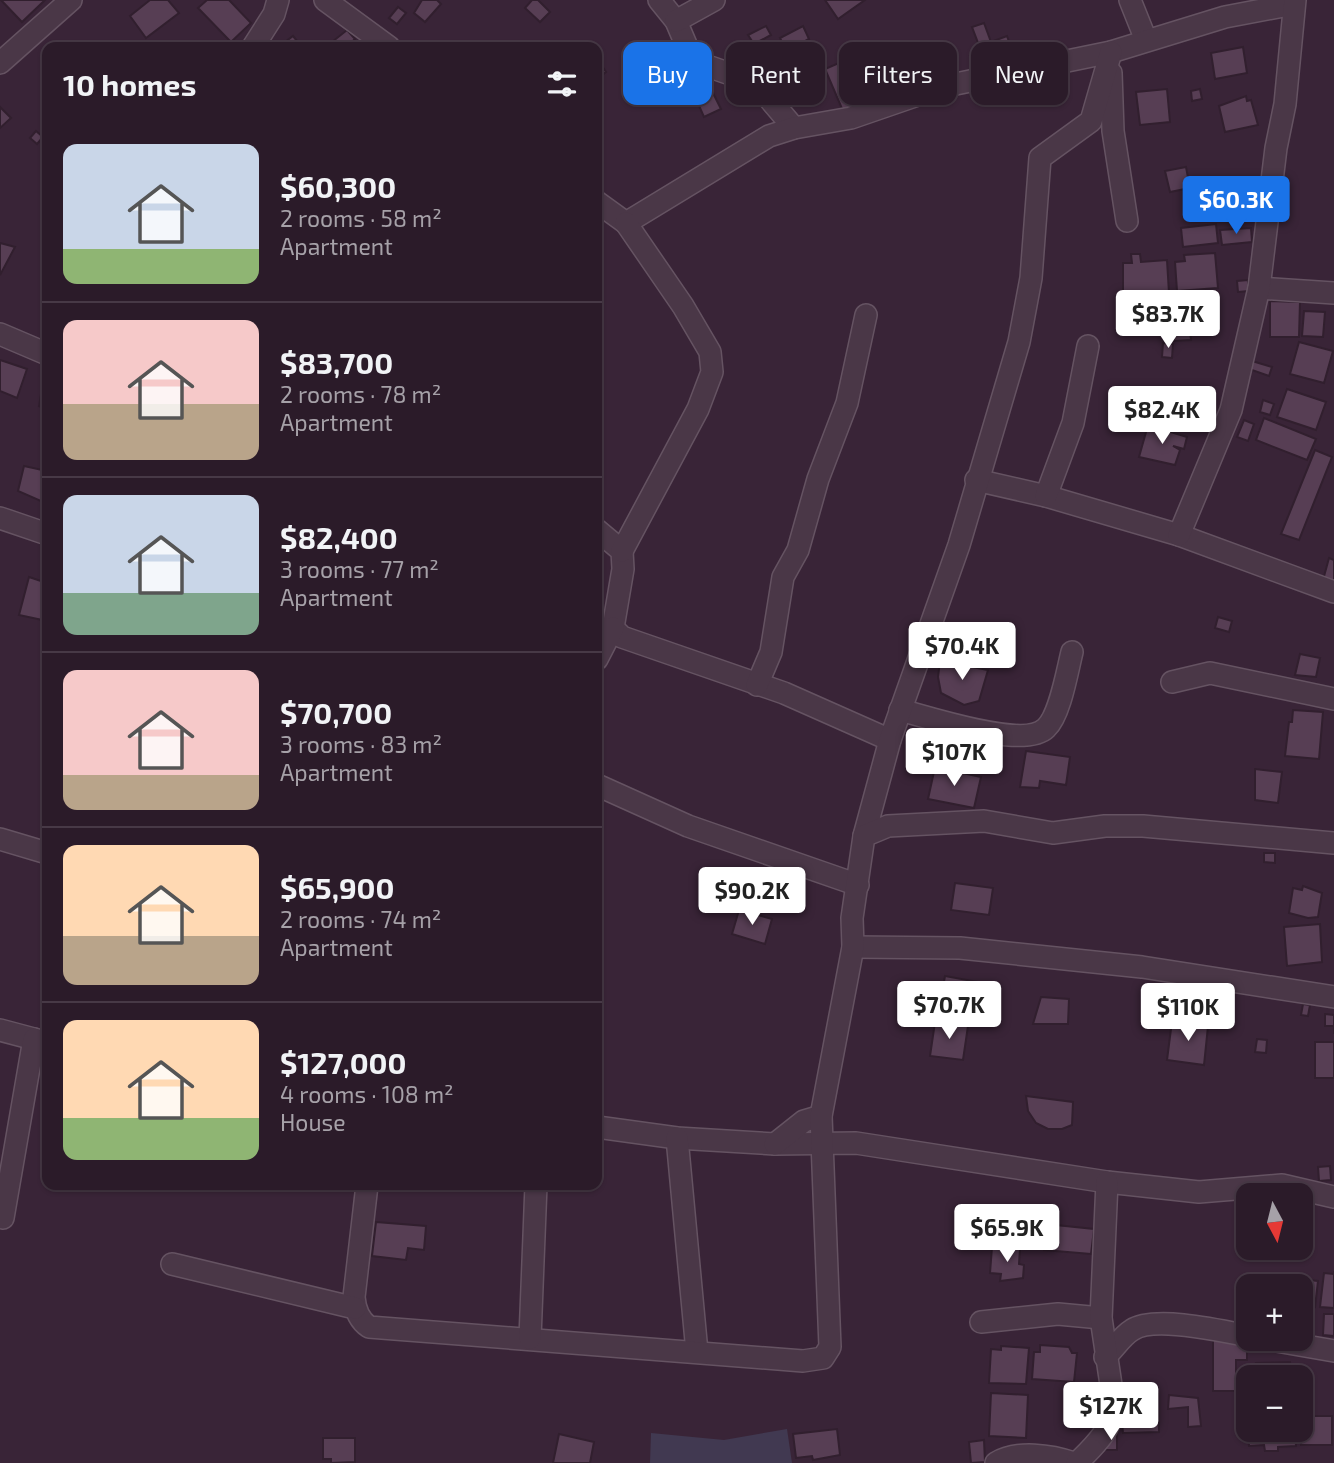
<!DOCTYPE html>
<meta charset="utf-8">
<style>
body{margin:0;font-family:"Exo 2",sans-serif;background:#332431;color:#f1f3f6;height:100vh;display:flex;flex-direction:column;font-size:26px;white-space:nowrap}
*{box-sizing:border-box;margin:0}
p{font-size:23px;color:#a6a1a8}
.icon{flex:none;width:38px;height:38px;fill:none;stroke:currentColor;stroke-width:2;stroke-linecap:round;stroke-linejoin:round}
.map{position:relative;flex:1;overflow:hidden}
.sheet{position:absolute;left:42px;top:42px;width:560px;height:1148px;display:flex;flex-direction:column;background:#2b1b29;border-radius:14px;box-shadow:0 2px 5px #0004,0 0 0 2px #473946}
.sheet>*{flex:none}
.top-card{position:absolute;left:623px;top:42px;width:606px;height:63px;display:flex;gap:14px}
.needle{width:46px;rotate:173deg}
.buttons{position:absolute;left:1236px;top:1183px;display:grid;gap:14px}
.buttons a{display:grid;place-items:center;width:77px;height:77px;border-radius:14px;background:#2b1b29;box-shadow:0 2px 5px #0004,0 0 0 2px #473946;font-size:35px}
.price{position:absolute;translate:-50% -60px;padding:0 16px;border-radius:7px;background:#fff;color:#222;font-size:23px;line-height:46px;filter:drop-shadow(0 2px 4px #0008)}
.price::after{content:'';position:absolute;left:50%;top:42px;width:21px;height:16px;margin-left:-10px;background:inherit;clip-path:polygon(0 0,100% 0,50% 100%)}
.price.active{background:#1a73e8;color:#fff}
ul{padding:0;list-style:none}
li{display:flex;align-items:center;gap:21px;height:175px;padding:0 21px}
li+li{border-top:2px solid #473946}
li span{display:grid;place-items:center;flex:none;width:196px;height:140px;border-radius:14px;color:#555}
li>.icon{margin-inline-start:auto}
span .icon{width:84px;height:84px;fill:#fffc;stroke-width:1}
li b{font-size:30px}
h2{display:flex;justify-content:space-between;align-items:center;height:84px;padding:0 21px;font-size:30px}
.pill{padding:0 24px;border-radius:14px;background:#2b1b29;box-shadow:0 2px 5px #0004,0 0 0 2px #473946;font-size:24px;line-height:63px}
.pill.active{background:#1a73e8;color:#fff}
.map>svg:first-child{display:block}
</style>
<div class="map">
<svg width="1334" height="1463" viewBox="0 0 1334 1463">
<rect width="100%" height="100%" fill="#392437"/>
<polygon fill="#413951" points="787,1429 792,1463 650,1463 651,1433 724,1440"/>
<g fill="#573e54" stroke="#311f2e" stroke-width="2">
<polygon points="1,0 45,0 22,22"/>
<polygon points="150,0 168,0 179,13 146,38 130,16"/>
<polygon points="207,0 229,0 251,23 231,42 198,8"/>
<polygon points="422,0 437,0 441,4 425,22 414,13"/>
<polygon points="532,0 538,0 550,12 540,22 525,8"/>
<polygon points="825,0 865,0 838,19"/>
<polygon points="398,7 406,13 397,24 389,18"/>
<polygon points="984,23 991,42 1007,36 1015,59 988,69 972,27"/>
<polygon points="766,26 771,35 754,44 748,35"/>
<polygon points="803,26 809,39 786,51 780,38"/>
<polygon points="347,30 355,39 346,47 337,47 332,42"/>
<polygon points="293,36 302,47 280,46"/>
<polygon points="1243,47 1247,73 1215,79 1211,53"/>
<polygon points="810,48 821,78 774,95 768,81 797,71 791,55"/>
<polygon points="979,53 983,66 974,68 970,56"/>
<polygon points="848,59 852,71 860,68 873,99 843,111 825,69"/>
<polygon points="600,63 606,72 597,79 597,65"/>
<polygon points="1167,89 1170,122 1140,125 1136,92"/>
<polygon points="1200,89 1202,99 1192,101 1191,91"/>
<polygon points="712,91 721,109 704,117 696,99"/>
<polygon points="1246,96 1247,101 1251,100 1258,125 1225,132 1219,106"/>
<polygon points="0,107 11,118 0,128"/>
<polygon points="36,131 43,137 37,144 30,138"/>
<polygon points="1186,167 1190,188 1170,192 1165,171"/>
<polygon points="1216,224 1218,243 1183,247 1181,228"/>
<polygon points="1251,228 1252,242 1222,245 1220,230"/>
<polygon points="0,243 15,247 0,275"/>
<polygon points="1215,253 1218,288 1177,291 1175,262 1185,261 1184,255"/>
<polygon points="1131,254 1140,254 1141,262 1167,260 1169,293 1123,297 1123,263 1132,263"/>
<polygon points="1248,280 1249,291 1238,292 1237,281"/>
<polygon points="1270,301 1300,302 1299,337 1270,337"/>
<polygon points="1304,311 1325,312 1323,337 1302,336"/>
<polygon points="1190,331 1191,340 1174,341 1174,332"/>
<polygon points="1299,342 1333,351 1324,383 1290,374"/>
<polygon points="1163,343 1173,344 1172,358 1162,357"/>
<polygon points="0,360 27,369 17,398 0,391"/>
<polygon points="1252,361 1272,367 1269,376 1249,369"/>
<polygon points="44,377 47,378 47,409 39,406"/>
<polygon points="1287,389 1326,402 1316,430 1277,417"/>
<polygon points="1263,400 1274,404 1270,415 1260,412"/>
<polygon points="1264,418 1316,439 1307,460 1256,440"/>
<polygon points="1244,420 1254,424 1248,441 1237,437"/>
<polygon points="1148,425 1187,437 1184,449 1173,446 1180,450 1175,465 1139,457"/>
<polygon points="1315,450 1332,457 1299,540 1281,534"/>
<polygon points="24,466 47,471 47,489 43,502 18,491"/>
<polygon points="1329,558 1334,560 1334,583 1323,580"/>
<polygon points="29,577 47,583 47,621 19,615"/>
<polygon points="1218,617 1232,621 1229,632 1215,628"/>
<polygon points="1300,654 1320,658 1316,677 1295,675"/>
<polygon points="940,661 988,670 979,701 964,705 941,693 938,677"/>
<polygon points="1293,710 1323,712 1319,759 1285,756 1289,722 1292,722"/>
<polygon points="1026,751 1070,757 1066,785 1040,781 1039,788 1020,787"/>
<polygon points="935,767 981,777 974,808 928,799"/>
<polygon points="1255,769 1282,772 1278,803 1255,800"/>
<polygon points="1264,853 1275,853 1275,863 1264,862"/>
<polygon points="955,883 993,888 989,915 951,910"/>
<polygon points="1303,886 1322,893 1318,917 1308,918 1289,913 1293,888 1302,890"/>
<polygon points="739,910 772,919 765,944 732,934"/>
<polygon points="1320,924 1322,962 1287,966 1284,927"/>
<polygon points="945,976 978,982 971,1020 938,1015"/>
<polygon points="1041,997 1069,999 1068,1024 1033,1024"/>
<polygon points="1303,1004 1310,1005 1308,1016 1301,1015"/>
<polygon points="1325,1014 1334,1015 1334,1034 1334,1026 1325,1026"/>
<polygon points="1172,1021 1208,1026 1204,1065 1167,1060"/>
<polygon points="935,1022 968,1026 963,1060 930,1056"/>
<polygon points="1257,1039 1267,1040 1266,1053 1255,1052"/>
<rect x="1315" y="1042" width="19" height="36"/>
<polygon points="1026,1096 1073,1102 1072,1125 1062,1129 1048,1129 1036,1123 1028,1111"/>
<polygon points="1330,1166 1331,1180 1319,1181 1318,1167"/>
<polygon points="376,1222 426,1226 424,1250 408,1248 406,1260 372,1256"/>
<polygon points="1046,1224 1094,1229 1091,1254 1044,1250"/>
<polygon points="992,1247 1020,1249 1019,1264 1024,1265 1023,1278 1000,1281 1001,1274 990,1273"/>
<polygon points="1334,1271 1334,1308 1320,1307 1324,1273 1334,1274"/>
<polygon points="1291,1278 1318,1281 1315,1307 1300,1305 1300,1286 1290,1286"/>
<polygon points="1324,1314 1334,1314 1334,1336 1323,1335"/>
<polygon points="1213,1338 1247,1339 1247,1360 1236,1360 1236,1372 1246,1372 1246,1391 1213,1391"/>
<polygon points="1040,1345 1069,1347 1072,1353 1077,1353 1074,1382 1032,1379 1034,1352 1040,1352"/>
<polygon points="1001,1346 1029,1348 1026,1384 989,1383 991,1349 1001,1350"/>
<polygon points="1290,1362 1291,1377 1257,1377 1256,1363"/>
<polygon points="1119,1391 1158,1394 1159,1432 1123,1433"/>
<polygon points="991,1393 1028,1395 1026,1438 989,1436"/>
<polygon points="1169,1395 1198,1398 1201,1426 1188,1427 1188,1407 1168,1409"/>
<rect x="1301" y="1416" width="31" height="29"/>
<polygon points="837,1429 840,1455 813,1460 812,1456 796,1458 793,1434"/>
<polygon points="1248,1430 1295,1430 1296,1446 1278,1447 1278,1451 1265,1451 1264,1445 1249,1446"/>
<polygon points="559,1434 594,1442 590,1463 553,1463"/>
<rect x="1105" y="1434" width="12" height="16"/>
<polygon points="323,1438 355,1438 355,1462 331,1463 331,1459 323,1459"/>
<polygon points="984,1440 985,1462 971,1463 969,1442"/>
</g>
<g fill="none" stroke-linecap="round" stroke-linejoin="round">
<defs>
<g id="minor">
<polyline points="325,0 389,47"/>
<polyline points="659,0 676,21 693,61 756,83 794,128"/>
<polyline points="1130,0 1146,40"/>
<polyline points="676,21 714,0"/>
<polyline points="253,47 274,14 278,0"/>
<polyline points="0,63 71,0"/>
<polyline points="1111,73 1113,131 1127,221"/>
<polyline points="597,202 626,223 769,136 794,128 851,118 941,87 1111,52 1225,17 1294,4"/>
<polyline points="1259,288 1334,293"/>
<polyline points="0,334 47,354"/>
<polyline points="976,480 1046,496 1179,535 1334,592"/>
<polyline points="1046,496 1073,423 1088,346"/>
<polyline points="0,518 47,534"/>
<polyline points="597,530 622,551 623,569 613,628 622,637 784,693 890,740"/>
<polyline points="1179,535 1231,410 1259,288 1276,148 1285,104 1295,0"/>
<polyline points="622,551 698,409 712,372 710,352 683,306 626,223"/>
<polyline points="597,659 613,628"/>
<polyline points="1172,682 1210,673 1334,699"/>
<polyline points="757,685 771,652 783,577 798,550 818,479 847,403 866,315"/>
<path d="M900 710C929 717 1024 750 1046 728 1060 715 1067 672 1072 652"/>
<polyline points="597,785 688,826 858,885"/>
<polyline points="864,836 890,740 959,545 1019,342 1031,278 1040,158 1091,121 1111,52"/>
<polyline points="0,839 47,853"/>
<polyline points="853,947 960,948 1142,967 1334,997"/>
<polyline points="0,1030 45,1042"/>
<polyline points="597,1127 677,1138 775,1144 856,1143 1107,1182 1199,1192 1282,1185 1334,1197"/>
<polyline points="677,1138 697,1352"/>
<polyline points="775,1144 804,1121 821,1116"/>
<path d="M367 1185 354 1297C355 1310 359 1320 369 1327L803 1361 823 1358 830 1347 821 1116 853 947 852 918 864 836 888 826 984 821 1053 833 1105 826H1143L1334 843"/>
<polyline points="3,1218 34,1039"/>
<polyline points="172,1264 355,1308"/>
<polyline points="981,1322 1058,1314 1101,1318"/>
<polyline points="530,1338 536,1185"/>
<polyline points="1265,1339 1334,1351"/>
<path d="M1105 1357C1114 1349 1122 1336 1132 1330 1154 1315 1223 1331 1248 1336"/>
<path d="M996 1463C1017 1450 1051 1455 1074 1463"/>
<path d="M1077 1463C1095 1445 1111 1431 1114 1405L1101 1318 1107 1182"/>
</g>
</defs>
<use href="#minor" stroke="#655362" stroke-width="24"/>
<use href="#minor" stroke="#4a3747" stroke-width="21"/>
</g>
</svg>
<div class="buttons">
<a><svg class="needle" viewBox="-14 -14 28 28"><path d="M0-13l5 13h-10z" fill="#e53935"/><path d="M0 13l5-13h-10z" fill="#a6a1a8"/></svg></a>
<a>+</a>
<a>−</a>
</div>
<b class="price active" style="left:1236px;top:236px">$60.3K</b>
<b class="price" style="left:1168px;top:350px">$83.7K</b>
<b class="price" style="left:1162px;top:446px">$82.4K</b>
<b class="price" style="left:962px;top:682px">$70.4K</b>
<b class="price" style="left:954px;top:788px">$107K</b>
<b class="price" style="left:752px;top:927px">$90.2K</b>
<b class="price" style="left:949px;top:1041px">$70.7K</b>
<b class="price" style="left:1188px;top:1043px">$110K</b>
<b class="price" style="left:1007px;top:1264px">$65.9K</b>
<b class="price" style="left:1111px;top:1442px">$127K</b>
<div class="top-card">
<a class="pill active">Buy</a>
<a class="pill">Rent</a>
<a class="pill">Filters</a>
<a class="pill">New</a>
</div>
<section class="sheet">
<h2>10 homes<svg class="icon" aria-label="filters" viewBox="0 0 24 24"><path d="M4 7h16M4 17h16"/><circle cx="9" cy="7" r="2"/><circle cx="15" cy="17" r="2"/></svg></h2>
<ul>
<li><span style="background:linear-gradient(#c9d6e8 75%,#8fb573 0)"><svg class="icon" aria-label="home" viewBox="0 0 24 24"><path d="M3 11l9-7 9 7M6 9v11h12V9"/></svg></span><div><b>$60,300</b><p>2 rooms · 58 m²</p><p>Apartment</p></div></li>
<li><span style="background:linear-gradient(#f6c9c9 60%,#b9a48a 0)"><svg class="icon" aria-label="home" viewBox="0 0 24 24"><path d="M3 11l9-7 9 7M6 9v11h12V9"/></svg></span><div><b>$83,700</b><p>2 rooms · 78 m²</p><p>Apartment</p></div></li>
<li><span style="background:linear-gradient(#c9d6e8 70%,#7fa58c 0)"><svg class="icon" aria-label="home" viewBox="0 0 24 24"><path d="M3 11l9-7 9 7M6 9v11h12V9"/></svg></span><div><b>$82,400</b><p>3 rooms · 77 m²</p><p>Apartment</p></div></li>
<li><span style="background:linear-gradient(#f6c9c9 75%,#b9a48a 0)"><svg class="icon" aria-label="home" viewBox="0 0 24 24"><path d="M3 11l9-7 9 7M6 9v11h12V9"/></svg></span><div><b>$70,700</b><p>3 rooms · 83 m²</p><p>Apartment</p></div></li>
<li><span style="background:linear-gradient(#ffd9b3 65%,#b9a48a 0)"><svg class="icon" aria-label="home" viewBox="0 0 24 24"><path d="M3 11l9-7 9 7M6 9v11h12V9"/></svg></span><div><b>$65,900</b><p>2 rooms · 74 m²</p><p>Apartment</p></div></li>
<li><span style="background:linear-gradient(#ffd9b3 70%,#8fb573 0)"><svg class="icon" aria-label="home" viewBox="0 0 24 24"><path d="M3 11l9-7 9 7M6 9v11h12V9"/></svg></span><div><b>$127,000</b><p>4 rooms · 108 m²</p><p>House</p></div></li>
</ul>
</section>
</div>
